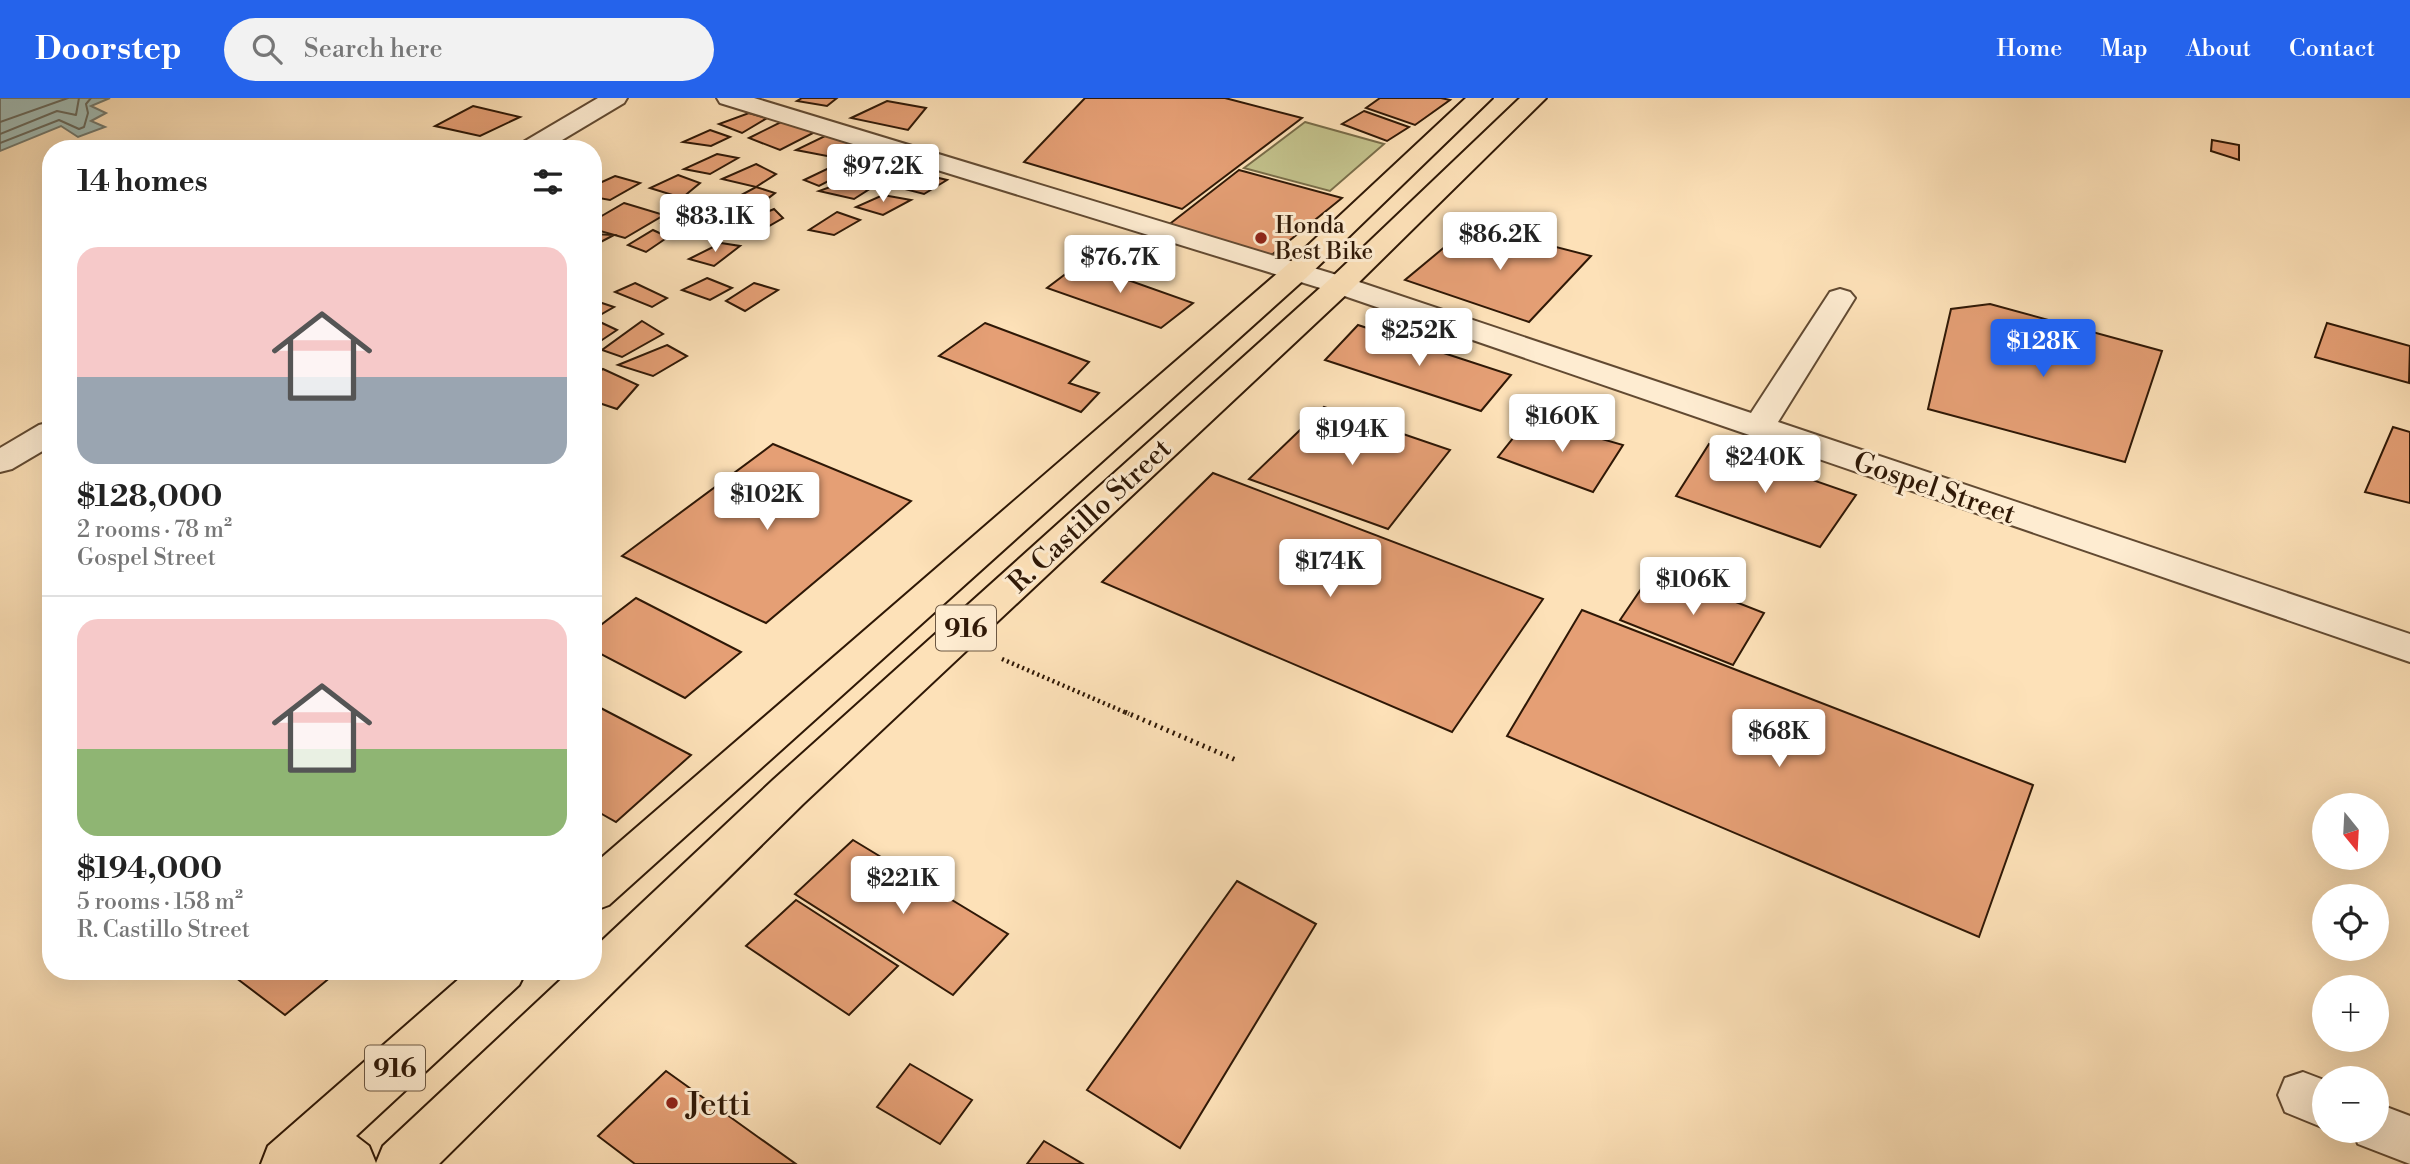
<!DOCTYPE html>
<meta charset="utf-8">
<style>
body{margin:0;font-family:"Libre Bodoni",serif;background:#f2f2f2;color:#222;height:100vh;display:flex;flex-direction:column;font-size:26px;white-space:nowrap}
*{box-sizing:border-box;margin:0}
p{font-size:23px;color:#767676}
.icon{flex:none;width:38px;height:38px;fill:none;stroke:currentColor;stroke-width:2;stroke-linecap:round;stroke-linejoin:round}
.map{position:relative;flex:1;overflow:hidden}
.drawer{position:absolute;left:42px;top:42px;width:560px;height:840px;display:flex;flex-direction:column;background:#fff;border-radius:28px;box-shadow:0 7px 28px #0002}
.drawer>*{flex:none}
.needle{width:46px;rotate:162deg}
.buttons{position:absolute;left:2312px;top:695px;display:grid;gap:14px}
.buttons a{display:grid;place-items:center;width:77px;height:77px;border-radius:50%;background:#fff;box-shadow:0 7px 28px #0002;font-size:35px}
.price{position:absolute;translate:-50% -60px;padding:0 16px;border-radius:7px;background:#fff;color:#222;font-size:23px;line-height:46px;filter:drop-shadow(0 2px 4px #0008)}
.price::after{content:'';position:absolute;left:50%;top:42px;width:21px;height:16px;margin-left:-10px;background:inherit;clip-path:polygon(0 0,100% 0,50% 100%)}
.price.current{background:#2563eb;color:#fff}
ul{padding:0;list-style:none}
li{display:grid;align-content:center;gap:14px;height:371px;padding:0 35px}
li+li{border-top:2px solid #e0e0e0}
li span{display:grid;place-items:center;height:217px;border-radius:21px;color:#555}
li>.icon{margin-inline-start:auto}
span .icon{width:126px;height:126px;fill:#fffc;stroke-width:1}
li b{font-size:30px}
h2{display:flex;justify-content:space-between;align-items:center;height:84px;padding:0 35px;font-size:30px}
header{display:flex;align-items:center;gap:42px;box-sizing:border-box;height:98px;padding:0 35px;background:#2563eb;color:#fff}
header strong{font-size:33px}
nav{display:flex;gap:38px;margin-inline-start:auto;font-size:24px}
.search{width:490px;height:63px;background:#f2f2f2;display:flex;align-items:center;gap:18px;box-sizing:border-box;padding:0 24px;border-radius:38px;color:#767676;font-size:26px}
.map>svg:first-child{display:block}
</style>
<header>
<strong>Doorstep</strong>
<div class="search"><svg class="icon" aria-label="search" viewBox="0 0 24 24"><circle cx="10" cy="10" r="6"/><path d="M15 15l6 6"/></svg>Search here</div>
<nav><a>Home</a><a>Map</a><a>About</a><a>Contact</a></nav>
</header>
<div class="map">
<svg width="2410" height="1066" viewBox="0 0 2410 1066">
<rect width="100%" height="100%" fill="#fde1b8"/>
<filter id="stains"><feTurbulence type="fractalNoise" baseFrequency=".00286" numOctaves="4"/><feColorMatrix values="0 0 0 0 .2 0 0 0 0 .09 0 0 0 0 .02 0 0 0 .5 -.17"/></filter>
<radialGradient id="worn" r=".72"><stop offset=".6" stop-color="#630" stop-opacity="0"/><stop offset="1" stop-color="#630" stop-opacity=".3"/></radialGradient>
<polygon fill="#c3c28c" stroke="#796d49" stroke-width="2" points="1305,24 1384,46 1330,93 1244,70"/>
<polygon fill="#a1bcb5" stroke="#737a6f" stroke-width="2" points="0,0 110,0 91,8 106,15 91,23 105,29 78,39 61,28 0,53"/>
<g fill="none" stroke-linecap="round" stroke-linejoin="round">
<g stroke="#686a5e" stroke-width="2">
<polyline points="0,24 68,0"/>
<polyline points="0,36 57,13 76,17 79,0"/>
<polyline points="0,45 59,22 79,31 84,29 88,15 86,6 91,0"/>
</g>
</g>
<g fill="#e59f75" stroke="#2f1806" stroke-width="2">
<polygon points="802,0 837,0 827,8 797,3"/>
<polygon points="1085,0 1225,0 1302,20 1182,111 1024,64"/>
<polygon points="1380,0 1441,0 1450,2 1415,27 1366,10"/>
<polygon points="887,3 926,10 908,32 851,20"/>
<polygon points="473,8 520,19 480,38 435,28"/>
<polygon points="1364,13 1409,29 1387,43 1342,26"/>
<polygon points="749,15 767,20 742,35 719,26"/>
<polygon points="783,23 817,33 780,52 749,40"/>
<polygon points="710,32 730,39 711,48 683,44"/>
<polygon points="827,37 852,44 827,58 796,52"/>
<polygon points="2212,42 2239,47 2239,62 2211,53"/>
<polygon points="717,56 738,60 710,76 684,71"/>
<polygon points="882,59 901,64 890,74 865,70"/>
<polygon points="756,66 776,76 756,89 722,81"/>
<polygon points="829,70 846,74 819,88 804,82"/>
<polygon points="1239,72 1342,100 1268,160 1167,128"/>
<polygon points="922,76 947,82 924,96 897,89"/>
<polygon points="678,77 700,85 682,100 650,90"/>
<polygon points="615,78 640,85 610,102 593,99 593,88"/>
<polygon points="844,84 868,92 854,101 819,93"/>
<polygon points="756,89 775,95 750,114 717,110"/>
<polygon points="883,97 911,102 883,117 856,109"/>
<polygon points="624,105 664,117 625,140 593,131 593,123"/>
<polygon points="694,110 729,118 693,136 662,125"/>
<polygon points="774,111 783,120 757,135 746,123"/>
<polygon points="837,114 860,122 834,137 809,132"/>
<polygon points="1471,127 1591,158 1529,224 1405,182"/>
<polygon points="653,132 668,139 646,154 628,147"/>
<polygon points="593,136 614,137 593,148"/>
<polygon points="721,145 740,148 714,168 689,161"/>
<polygon points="1080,165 1193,205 1161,230 1047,190"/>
<polygon points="707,180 732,190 710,202 682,192"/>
<polygon points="635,185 667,200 652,209 615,194"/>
<polygon points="754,185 778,192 745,213 726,203"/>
<polygon points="593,202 614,209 593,221"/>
<polygon points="1990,206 2162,253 2125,364 1928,311 1951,211"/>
<polygon points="642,223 663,236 622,259 602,252"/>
<polygon points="600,224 617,232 593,248 593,228"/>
<polygon points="985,225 1089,264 1069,285 1099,295 1081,314 939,258"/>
<polygon points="2327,225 2410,248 2409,285 2315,259"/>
<polygon points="1358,227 1511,277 1481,313 1325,262"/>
<polygon points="667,247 687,258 653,278 618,267"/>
<polygon points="603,271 638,287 617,311 593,303 593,278"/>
<polygon points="1324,309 1450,352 1388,431 1249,381"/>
<polygon points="1529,320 1623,347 1593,394 1498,359"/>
<polygon points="2393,329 2410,334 2410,405 2365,394"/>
<polygon points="773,346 911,403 766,525 622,458"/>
<polygon points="1709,346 1856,397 1820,449 1676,398"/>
<polygon points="1213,375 1543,501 1452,634 1102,484"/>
<polygon points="1654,472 1764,515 1733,567 1620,522"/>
<polygon points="636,500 741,554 685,600 593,552 593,533"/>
<polygon points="1582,512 2033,687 1979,839 1507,638"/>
<polygon points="593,606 691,657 616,724 593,711"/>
<polygon points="853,742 1008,836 953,897 795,796"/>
<polygon points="1237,783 1316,826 1180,1050 1087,992"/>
<polygon points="796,802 898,868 849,917 746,848"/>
<polygon points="227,873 338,873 285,917"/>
<polygon points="910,966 972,1002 940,1046 877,1009"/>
<polygon points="666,973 758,1039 796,1066 635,1066 598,1038"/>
<polygon points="1044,1043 1083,1066 1027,1066"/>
</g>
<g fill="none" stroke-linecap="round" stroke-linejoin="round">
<defs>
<g id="minor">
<polygon points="598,0 627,0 624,5 547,51 516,51 520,46"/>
<polygon points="717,0 754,0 1350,181 1751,315 1830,194 1840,191 1850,194 1855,200 1778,324 2410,536 2410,564 1330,193 720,5"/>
<polygon points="51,324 51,348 12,371 0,374 0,350 39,327"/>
<polygon points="2303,974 2324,982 2324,1030 2285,1014 2278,997 2285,980"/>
<polygon points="2376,1005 2410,1018 2410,1066 2358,1046 2352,1032 2376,1032"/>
</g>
<g id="major">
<polygon points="1466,0 1492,0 1307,179 609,807 593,813 593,767 1287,167"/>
<polygon points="1520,0 1546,0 1350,193 803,706 439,1066 261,1066 268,1048 468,873 526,873 519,887 356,1038 369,1048 376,1065 383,1048 570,873 593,873 593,851 773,682 1330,181"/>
</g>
</defs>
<use href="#minor" stroke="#624a32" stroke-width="4"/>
<use href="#major" stroke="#2f1806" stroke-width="4"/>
<polyline stroke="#2f1806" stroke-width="4.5" stroke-dasharray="2 3.5" stroke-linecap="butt" points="1002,561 1129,616"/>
<polyline stroke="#2f1806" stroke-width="5" stroke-dasharray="2 4.5" stroke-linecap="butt" points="1125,614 1236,662"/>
<use href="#minor" fill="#feecd1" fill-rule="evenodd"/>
<use href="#major" fill="#fde1b8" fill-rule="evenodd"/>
</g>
<g fill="#8f2418" stroke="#feecd1" stroke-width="2.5">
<circle cx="1261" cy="140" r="7"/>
<circle cx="672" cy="1005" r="7"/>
</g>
<g text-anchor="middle" stroke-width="6" stroke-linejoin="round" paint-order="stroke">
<g font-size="23" fill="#2f1806" stroke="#feecd1" text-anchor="start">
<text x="1275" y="135">Honda<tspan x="1275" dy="26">Best Bike</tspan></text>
</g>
<g fill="#feecd1" stroke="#6d5843" stroke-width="2">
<rect x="936" y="507.5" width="60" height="45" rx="5"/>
<rect x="365" y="947.5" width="60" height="45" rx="5"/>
</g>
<g font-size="26" font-weight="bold" fill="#2f1806">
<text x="966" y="539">916</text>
<text x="395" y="979">916</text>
</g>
<g font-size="28" fill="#2f1806" stroke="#feecd1">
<text transform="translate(1935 389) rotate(19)" y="10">Gospel Street</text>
<text transform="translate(1089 417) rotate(-43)" y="10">R. Castillo Street</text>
</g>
<g font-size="33" fill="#2f1806" stroke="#feecd1" text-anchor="start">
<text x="686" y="1017">Jetti</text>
</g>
</g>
<rect width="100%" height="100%" filter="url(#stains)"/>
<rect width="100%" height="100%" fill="url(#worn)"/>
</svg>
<div class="buttons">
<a><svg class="needle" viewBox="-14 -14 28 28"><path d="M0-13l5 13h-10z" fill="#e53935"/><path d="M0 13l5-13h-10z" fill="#767676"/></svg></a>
<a><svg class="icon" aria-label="locate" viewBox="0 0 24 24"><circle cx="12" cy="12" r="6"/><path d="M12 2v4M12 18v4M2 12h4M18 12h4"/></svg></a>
<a>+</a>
<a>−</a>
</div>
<b class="price" style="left:883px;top:106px">$97.2K</b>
<b class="price" style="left:715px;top:156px">$83.1K</b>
<b class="price" style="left:1500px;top:174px">$86.2K</b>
<b class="price" style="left:1120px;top:197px">$76.7K</b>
<b class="price" style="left:1419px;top:270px">$252K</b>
<b class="price current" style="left:2043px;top:281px">$128K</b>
<b class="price" style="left:1562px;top:356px">$160K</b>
<b class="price" style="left:1352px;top:369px">$194K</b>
<b class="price" style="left:1765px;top:397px">$240K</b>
<b class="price" style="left:767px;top:434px">$102K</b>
<b class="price" style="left:1330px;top:501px">$174K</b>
<b class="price" style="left:1693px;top:519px">$106K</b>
<b class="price" style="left:1779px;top:671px">$68K</b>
<b class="price" style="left:903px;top:818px">$221K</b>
<section class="drawer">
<h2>14 homes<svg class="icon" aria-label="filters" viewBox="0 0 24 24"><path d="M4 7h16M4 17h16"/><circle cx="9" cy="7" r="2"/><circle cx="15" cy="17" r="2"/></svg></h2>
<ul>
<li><span style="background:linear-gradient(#f6c9c9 60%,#9aa5b1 0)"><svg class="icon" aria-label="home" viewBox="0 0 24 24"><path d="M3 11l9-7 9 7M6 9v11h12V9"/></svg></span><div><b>$128,000</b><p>2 rooms · 78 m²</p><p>Gospel Street</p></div></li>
<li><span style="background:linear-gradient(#f6c9c9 60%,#8fb573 0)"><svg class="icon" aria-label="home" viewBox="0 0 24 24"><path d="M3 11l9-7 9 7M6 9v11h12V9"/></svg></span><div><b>$194,000</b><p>5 rooms · 158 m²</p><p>R. Castillo Street</p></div></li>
</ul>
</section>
</div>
